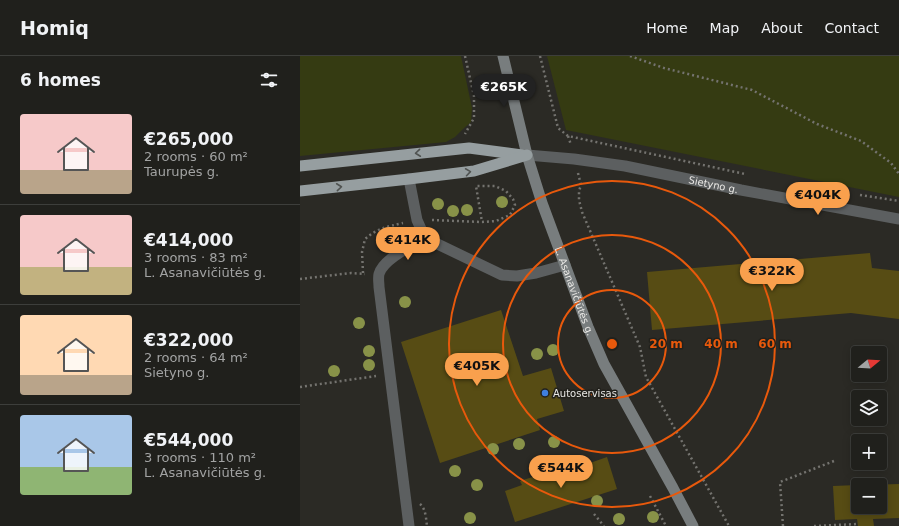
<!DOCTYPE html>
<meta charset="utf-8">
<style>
body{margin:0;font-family:"DejaVu Sans",sans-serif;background:#2d2d29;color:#f1f3f6;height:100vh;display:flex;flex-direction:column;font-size:15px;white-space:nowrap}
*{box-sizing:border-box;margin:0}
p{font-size:13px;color:#a2a3a3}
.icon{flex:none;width:22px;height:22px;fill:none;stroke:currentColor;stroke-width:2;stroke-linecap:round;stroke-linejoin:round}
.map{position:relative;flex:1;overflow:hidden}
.drawer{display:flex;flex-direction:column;background:#20201c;width:300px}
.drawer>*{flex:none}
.needle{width:26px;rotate:72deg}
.buttons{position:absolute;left:551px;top:290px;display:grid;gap:8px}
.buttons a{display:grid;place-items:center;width:36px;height:36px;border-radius:4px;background:#20201c;box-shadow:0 2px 10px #0003,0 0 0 1px #3d3e3b;font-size:20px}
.price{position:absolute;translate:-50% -34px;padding:0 9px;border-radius:14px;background:#f9a04d;color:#111;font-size:13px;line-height:26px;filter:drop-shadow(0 1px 2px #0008)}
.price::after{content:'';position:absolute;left:50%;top:24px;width:12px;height:9px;margin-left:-6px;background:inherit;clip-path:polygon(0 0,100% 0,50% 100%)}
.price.current{background:#222;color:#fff}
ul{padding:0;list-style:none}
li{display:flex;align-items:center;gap:12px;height:100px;padding:0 20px}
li+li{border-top:1px solid #3d3e3b}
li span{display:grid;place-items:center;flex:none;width:112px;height:80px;border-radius:4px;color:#555}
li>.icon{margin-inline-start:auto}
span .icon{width:48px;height:48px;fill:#fffc;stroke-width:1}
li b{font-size:17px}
h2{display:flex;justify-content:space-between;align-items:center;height:48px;padding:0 20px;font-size:17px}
header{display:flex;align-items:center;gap:24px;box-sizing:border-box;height:56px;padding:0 20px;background:#20201c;border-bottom:1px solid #3d3e3b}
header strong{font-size:19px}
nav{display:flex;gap:22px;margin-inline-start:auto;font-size:14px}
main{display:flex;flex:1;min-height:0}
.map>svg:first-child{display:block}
</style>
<header>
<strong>Homiq</strong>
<nav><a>Home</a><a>Map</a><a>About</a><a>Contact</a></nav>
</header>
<main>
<section class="drawer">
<h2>6 homes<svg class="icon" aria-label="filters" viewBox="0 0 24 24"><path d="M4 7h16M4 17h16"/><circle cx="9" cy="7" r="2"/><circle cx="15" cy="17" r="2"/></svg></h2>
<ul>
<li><span style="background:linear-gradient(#f6c9c9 70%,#b9a48a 0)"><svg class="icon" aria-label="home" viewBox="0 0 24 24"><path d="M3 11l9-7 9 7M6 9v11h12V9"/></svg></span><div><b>€265,000</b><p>2 rooms · 60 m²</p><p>Taurupės g.</p></div></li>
<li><span style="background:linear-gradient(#f6c9c9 65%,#c2b280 0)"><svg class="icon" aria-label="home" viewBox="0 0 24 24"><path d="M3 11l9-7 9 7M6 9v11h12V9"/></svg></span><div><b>€414,000</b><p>3 rooms · 83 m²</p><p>L. Asanavičiūtės g.</p></div></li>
<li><span style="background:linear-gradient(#ffd9b3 75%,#b9a48a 0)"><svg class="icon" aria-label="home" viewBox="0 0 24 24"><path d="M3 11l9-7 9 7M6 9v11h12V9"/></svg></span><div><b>€322,000</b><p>2 rooms · 64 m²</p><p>Sietyno g.</p></div></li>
<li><span style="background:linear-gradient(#a9c7e8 65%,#8fb573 0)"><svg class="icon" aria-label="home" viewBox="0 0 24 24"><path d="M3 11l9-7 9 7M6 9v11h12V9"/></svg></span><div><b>€544,000</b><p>3 rooms · 110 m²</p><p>L. Asanavičiūtės g.</p></div></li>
</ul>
</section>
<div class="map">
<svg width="599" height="470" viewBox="0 0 599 470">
<rect width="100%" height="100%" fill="#2b2a25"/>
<g fill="#353b12">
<polygon points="0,0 161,0 172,52 171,66 163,73 155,81 146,86 0,100"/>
<polygon points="247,0 599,0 599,141 266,74"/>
</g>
<g fill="#574c14">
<polygon points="570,197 572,212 599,215 599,263 551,257 352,274 347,216"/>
<polygon points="201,254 223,320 251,312 264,355 237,363 240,374 140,407 101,286"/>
<polygon points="307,401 317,433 215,466 205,435 222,429 220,425 239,419 241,423 271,413 270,409 289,403 290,407"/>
<polygon points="599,428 599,462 573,463 574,470 558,470 557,463 535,464 533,430 558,429 558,451 580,451 580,429 565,429"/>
</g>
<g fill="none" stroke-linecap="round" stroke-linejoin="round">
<g stroke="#74736f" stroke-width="2.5" stroke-dasharray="2 3" stroke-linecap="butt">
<polyline points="165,0 174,40 174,62 165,78"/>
<polyline points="240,0 258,72 268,80 445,118"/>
<polyline points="330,0 364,12 452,34 517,68 561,85 591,107 599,118"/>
<polyline points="268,80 271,89"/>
<polyline points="278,117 281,129 279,135 279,144 282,156 340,291 346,321 429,470"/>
<polyline points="560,139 599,145"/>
<polyline points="132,164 182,166 196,165 210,159 215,149 213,143 206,135 195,130 176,130 182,166"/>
<path d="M63 217 62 196 65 183C78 172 86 171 103 167"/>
<polyline points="0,223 51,217 65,218"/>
<polyline points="0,331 76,320"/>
<polyline points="350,440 366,470"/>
<path d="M120 448C126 453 126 463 127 470"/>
<polyline points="294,458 304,470"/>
<polyline points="483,470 480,426 534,405"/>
<polyline points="514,470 558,468"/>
</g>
<g stroke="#5c5f60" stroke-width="11">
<path id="s1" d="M227 99 274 103 325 110 441 134 599 163"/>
<polyline points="109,123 117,164 125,182 202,219 217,220 236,217 265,209"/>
<path d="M109 470 79 231C79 227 78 222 79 218 83 203 113 189 125 182"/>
</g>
<path stroke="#787d7e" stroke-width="11" id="s2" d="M203 0 227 99 242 147 288 271 304 308 373 432 393 470"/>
<g stroke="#969ea0" stroke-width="11">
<polyline points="0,110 169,92 222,99"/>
<polyline points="0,135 109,123 174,115 227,99"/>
</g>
</g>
<g fill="#889248">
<circle cx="202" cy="146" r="6"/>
<circle cx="138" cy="148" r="6"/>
<circle cx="167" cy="154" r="6"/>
<circle cx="153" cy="155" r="6"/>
<circle cx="105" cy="246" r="6"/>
<circle cx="59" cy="267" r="6"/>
<circle cx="253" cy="294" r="6"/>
<circle cx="69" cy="295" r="6"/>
<circle cx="237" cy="298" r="6"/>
<circle cx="69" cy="309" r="6"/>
<circle cx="34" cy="315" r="6"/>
<circle cx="254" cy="386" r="6"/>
<circle cx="219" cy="388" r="6"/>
<circle cx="193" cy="393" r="6"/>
<circle cx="155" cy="415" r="6"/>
<circle cx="177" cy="429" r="6"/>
<circle cx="297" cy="445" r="6"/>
<circle cx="353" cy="461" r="6"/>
<circle cx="170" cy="462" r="6"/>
<circle cx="319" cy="463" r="6"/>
</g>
<defs><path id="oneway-chevron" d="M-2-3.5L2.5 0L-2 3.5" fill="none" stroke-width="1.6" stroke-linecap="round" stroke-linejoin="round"/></defs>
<g stroke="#505351">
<use href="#oneway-chevron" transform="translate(118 97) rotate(174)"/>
<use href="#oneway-chevron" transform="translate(168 116) rotate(-8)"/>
<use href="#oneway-chevron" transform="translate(39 131) rotate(-6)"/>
</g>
<g fill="none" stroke="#e8590c" stroke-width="2">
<circle cx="312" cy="288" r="54"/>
<circle cx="312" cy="288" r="109"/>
<circle cx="312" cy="288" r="163"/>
</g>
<circle fill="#3f7fe0" stroke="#22211c" stroke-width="1.5" cx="245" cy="337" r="4"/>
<g text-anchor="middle" stroke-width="3" stroke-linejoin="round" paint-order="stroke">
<g font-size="10" fill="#e8e7e4" stroke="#22211c">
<text dy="4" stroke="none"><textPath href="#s1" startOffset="189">Sietyno g.</textPath></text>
<text dy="4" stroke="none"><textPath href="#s2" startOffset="246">L. Asanavičiūtės g.</textPath></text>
</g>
<g font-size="10" fill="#e8e7e4" stroke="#22211c" text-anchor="start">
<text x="253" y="341">Autoservisas</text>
</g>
</g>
<circle cx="312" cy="288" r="6" fill="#e8590c" stroke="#22211c" stroke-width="2"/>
<g font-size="12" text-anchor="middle" font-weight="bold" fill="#e8590c" stroke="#22211c" stroke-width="3" stroke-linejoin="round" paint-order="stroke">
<text x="366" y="292">20 m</text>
<text x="421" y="292">40 m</text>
<text x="475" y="292">60 m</text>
</g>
</svg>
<div class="buttons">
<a><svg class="needle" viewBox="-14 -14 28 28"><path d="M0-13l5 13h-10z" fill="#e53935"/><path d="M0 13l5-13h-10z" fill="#a2a3a3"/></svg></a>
<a><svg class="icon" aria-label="layers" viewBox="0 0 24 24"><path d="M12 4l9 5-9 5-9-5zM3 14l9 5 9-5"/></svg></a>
<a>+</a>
<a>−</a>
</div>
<b class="price current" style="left:204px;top:52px">€265K</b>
<b class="price" style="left:518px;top:160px">€404K</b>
<b class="price" style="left:108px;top:205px">€414K</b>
<b class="price" style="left:472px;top:236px">€322K</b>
<b class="price" style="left:177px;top:331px">€405K</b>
<b class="price" style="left:261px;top:433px">€544K</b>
</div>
</main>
